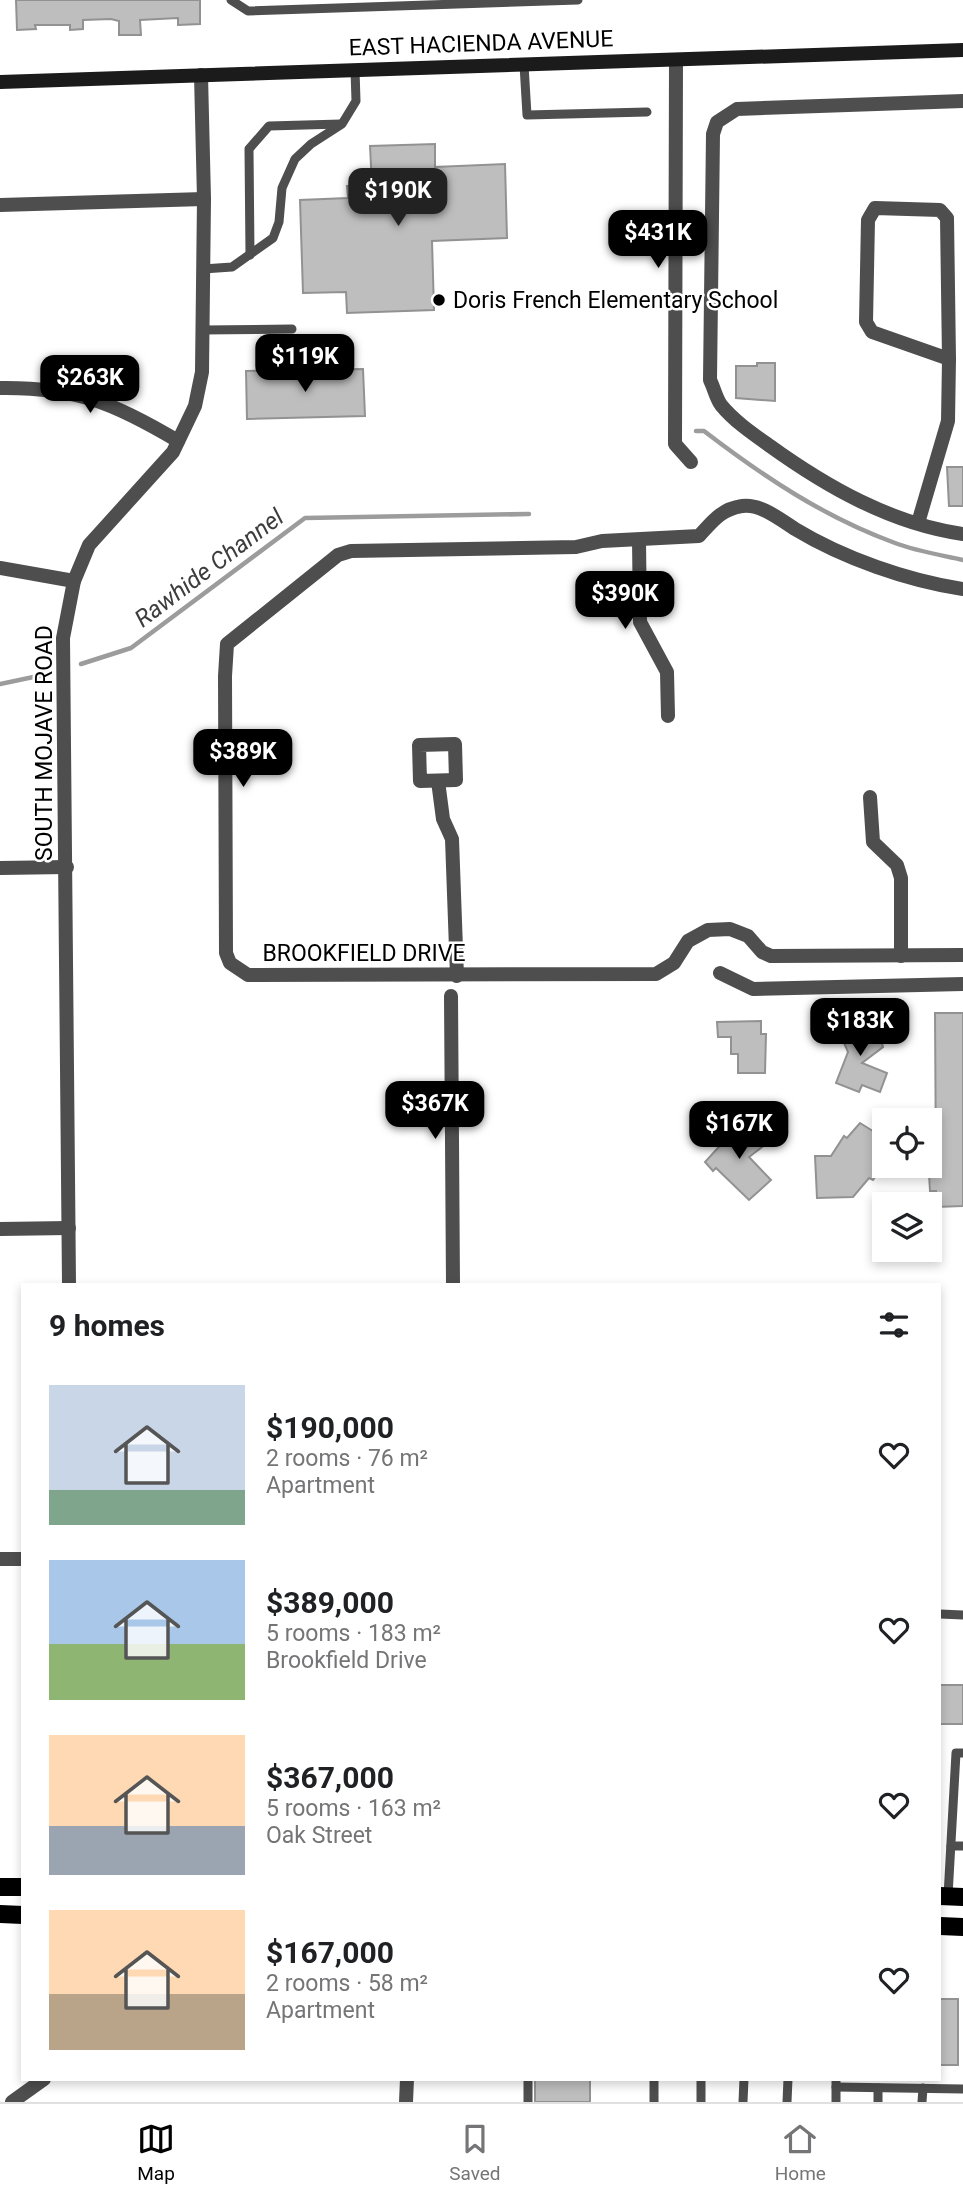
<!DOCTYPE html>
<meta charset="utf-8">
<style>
body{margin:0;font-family:Roboto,sans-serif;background:#f2f2f2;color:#202124;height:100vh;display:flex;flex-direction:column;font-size:26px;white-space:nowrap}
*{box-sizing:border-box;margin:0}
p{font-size:23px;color:#757577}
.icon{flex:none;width:38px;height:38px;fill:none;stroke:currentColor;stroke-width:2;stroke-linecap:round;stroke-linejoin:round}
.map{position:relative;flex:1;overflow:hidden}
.side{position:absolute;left:21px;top:1283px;width:920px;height:798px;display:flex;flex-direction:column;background:#fff;border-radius:0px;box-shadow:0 4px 10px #0003}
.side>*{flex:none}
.fabs{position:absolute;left:872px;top:1108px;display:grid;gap:14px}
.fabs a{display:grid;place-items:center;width:70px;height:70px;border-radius:0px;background:#fff;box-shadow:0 4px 10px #0003;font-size:35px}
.price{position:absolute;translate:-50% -60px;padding:0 16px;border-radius:14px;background:#000;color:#fff;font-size:23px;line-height:46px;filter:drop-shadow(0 2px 4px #0008)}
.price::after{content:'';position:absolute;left:50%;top:42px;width:21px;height:16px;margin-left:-10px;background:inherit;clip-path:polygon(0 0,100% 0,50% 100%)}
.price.current{background:#222;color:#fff}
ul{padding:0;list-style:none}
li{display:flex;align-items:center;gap:21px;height:175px;padding:0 28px}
li span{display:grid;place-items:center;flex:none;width:196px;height:140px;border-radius:0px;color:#555}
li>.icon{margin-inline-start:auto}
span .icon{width:84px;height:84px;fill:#fffc;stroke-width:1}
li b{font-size:30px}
h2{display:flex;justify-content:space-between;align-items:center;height:84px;padding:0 28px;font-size:30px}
.dock{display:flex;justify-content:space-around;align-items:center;height:98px;border-top:2px solid #e0e0e0;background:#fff;font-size:19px;color:#757577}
.dock a{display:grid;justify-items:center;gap:4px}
.dock .current{color:#000}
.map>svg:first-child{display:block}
</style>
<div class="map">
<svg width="963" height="2102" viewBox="0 0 963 2102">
<rect width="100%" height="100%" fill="#fff"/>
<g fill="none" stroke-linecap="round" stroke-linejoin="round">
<g stroke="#9c9c9c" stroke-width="4.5">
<path d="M696 431H704C764 477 824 517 895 543 916 551 941 555 963 560"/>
<polyline points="81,664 131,648 305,518 529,514"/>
<polyline points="0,684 43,675"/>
</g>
</g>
<g fill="#bebebe" stroke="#929292" stroke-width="2">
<polygon points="16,0 200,0 200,24 178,25 178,18 140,20 141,35 119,35 119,21 111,19 83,20 83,29 70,30 70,25 35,25 36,29 17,30"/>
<polygon points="435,144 435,167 505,164 507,238 432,241 434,310 347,313 346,292 303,293 300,200 348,198 347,186 372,185 370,146"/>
<polygon points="757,363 775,363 775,401 736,398 736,366 757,366"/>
<polygon points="363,369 365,416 247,419 246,371"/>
<polygon points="947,467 963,467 963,506 949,506"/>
<polygon points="935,1013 963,1013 963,1206 936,1207 936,1191 930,1191 929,1174 936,1174"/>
<polygon points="856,1015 871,1034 881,1040 883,1047 862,1063 887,1073 880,1092 862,1085 859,1092 836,1083 848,1052 838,1029"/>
<polygon points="761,1021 761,1034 766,1034 765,1073 738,1073 738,1054 731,1054 731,1037 718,1037 717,1022"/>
<polygon points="741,1123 762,1147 749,1157 771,1180 749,1200 716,1168 713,1171 705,1162 727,1138 720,1130 730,1124 735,1129"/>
<polygon points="860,1123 884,1138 884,1151 879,1159 884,1164 873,1180 869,1178 853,1197 817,1198 815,1156 831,1156 844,1136 847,1138"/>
<rect x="940" y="1685" width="23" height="39"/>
<rect x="940" y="1999" width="18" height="66"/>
<rect x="535" y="2079" width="55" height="23"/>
</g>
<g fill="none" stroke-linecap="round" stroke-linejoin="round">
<g stroke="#4e4e4e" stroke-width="9">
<polyline points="231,0 248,11 578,0"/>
<polyline points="524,65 527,115 647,112"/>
<polyline points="250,255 249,149 269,126 341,124"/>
<polyline points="203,269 232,267 273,238 279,222 282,188 295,159 311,144 342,124 356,101 355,70"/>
<polyline points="202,330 292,329"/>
<polyline points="940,1614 963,1615"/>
<polyline points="951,1846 963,1846"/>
<polyline points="948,1896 956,1753 963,1753"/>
<polyline points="528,2079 528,2102"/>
<polyline points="836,2087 963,2089"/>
<polyline points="654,2102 654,2079"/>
<polyline points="701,2102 701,2079"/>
<polyline points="743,2102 744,2079"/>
<polyline points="787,2102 788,2079"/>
<polyline points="836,2102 836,2079"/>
<polyline points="878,2102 878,2088"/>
<polyline points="922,2102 923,2088"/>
</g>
<g stroke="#4e4e4e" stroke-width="14">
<polyline points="676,60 675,444 691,462"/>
<path d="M963 101 737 109 717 122 713 134 710 380C714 388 716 398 721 405 734 421 753 434 770 446 827 487 892 524 963 534"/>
<polyline points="0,205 204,199"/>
<polygon points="875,208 940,210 947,218 949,359 872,332 866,322 868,220"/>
<path d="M0 388C77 387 114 403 178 441"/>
<polyline points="918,523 948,421 949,359"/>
<polyline points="639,540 640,622 667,672 668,716"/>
<polyline points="0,568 74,581"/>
<path d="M963 589C908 581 843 558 795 529 781 520 760 503 742 506 721 509 712 522 699 536L602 541 576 547 351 551 338 555 227 644 225 676 226 953 230 963 248 975 656 974 674 963 688 941 708 930 730 929 748 936 762 952 771 956 963 955"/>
<polygon points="455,744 456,780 420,781 419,745"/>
<polyline points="438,781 443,819 452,839 457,976"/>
<polyline points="870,797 873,842 897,865 901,878 901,956"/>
<polyline points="0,868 67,867"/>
<polyline points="720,973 753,989 963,984"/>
<polyline points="451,996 453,1284"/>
<polyline points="0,1229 69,1228"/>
<polyline points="69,1284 63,638 74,581 89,545 173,452 195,406 202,372 204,199 201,75"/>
<polyline points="0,1559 23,1559"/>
<polyline points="12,2102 44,2079"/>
<polyline points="406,2102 407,2079"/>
</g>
<polyline stroke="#1b1b1b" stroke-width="14" points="0,82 963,50"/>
<g stroke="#000" stroke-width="18">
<polyline points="0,1887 23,1887"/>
<polyline points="940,1896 963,1897"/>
<polyline points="0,1914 23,1915"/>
<polyline points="940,1926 963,1927"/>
</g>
</g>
<circle fill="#000" stroke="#fff" stroke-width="2.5" cx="439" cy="300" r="7"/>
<g text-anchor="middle" stroke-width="5" stroke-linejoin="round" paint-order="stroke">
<g font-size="23" fill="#000" stroke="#fff">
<text transform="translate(481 43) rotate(-2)" y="8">EAST HACIENDA AVENUE</text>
<text transform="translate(44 743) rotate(-90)" y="8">SOUTH MOJAVE ROAD</text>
<text x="364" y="961">BROOKFIELD DRIVE</text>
</g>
<g font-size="23" fill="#000" stroke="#fff" text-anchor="start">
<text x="453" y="308">Doris French Elementary School</text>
</g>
<g font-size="24" font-style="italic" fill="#3d3d3d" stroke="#fff">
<text transform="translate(209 568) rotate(-37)" y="8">Rawhide Channel</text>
</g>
</g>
</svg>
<div class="fabs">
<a><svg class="icon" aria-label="locate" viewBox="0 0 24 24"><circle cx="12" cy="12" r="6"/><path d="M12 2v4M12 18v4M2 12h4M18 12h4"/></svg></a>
<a><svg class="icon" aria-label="layers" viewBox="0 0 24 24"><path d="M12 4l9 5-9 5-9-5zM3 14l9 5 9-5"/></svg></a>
</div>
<b class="price current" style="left:398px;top:228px">$190K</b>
<b class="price" style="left:658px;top:270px">$431K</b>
<b class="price" style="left:305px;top:394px">$119K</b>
<b class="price" style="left:90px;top:415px">$263K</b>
<b class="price" style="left:625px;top:631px">$390K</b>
<b class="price" style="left:243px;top:789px">$389K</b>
<b class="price" style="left:860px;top:1058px">$183K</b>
<b class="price" style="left:435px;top:1141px">$367K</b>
<b class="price" style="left:739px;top:1161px">$167K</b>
<section class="side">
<h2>9 homes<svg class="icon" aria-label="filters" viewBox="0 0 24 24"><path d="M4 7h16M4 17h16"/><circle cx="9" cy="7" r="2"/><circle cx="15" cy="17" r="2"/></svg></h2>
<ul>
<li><span style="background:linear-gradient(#c9d6e8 75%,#7fa58c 0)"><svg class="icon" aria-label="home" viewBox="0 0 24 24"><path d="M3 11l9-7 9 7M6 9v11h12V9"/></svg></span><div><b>$190,000</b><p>2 rooms · 76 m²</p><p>Apartment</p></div><svg class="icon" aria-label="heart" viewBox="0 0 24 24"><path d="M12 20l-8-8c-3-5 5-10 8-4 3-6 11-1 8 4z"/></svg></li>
<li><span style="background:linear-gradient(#a9c7e8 60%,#8fb573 0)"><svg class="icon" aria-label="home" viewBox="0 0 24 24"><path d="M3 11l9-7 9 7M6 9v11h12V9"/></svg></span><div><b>$389,000</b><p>5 rooms · 183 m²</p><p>Brookfield Drive</p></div><svg class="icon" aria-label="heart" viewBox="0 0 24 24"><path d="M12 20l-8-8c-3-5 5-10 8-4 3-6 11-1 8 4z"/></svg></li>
<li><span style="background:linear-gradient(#ffd9b3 65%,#9aa5b1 0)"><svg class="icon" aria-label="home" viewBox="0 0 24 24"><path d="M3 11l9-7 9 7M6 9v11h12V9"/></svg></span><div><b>$367,000</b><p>5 rooms · 163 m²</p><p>Oak Street</p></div><svg class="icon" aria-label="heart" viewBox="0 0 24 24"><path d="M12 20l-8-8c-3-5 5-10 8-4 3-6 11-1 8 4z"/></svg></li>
<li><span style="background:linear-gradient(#ffd9b3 60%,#b9a48a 0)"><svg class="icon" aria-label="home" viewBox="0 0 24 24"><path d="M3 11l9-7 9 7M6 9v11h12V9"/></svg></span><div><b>$167,000</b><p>2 rooms · 58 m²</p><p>Apartment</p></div><svg class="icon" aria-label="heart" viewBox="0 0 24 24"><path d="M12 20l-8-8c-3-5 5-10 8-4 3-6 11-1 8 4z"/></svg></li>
</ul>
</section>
</div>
<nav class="dock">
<a class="current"><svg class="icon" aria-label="map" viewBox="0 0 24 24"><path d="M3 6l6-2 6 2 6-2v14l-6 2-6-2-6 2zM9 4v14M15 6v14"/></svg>Map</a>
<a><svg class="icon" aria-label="saved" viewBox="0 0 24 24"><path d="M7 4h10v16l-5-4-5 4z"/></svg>Saved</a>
<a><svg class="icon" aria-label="home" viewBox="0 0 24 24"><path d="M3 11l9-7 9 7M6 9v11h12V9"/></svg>Home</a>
</nav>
